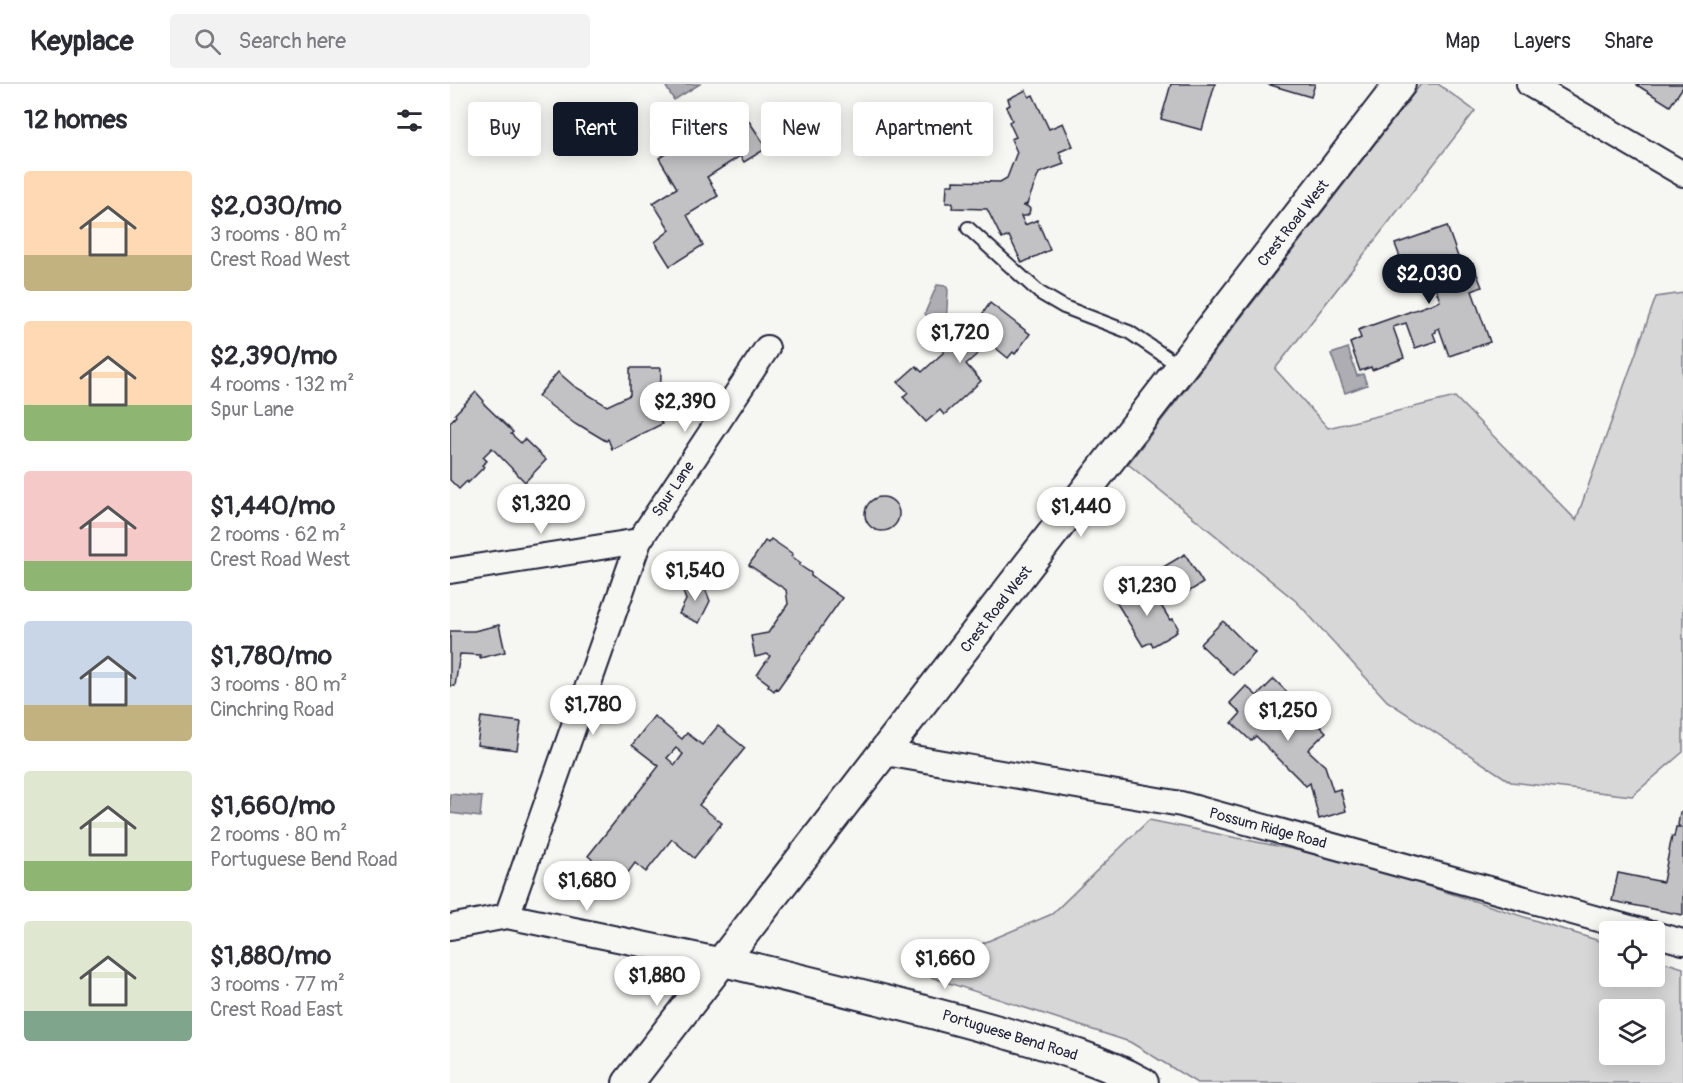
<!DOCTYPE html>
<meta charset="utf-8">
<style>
body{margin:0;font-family:Pangolin,sans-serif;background:#f2f2f3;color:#2b2b33;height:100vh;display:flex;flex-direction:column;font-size:22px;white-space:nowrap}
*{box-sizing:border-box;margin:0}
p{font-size:20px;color:#7c7c81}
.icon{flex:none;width:33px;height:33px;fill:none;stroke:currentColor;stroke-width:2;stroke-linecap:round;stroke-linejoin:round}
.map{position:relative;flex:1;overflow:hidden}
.drawer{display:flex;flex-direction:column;background:#fff;width:450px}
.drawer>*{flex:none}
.top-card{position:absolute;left:18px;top:18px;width:570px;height:54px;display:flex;gap:12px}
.controls{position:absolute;left:1149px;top:837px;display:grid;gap:12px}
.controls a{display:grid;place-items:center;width:66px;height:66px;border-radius:6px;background:#fff;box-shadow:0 3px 15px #0003;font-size:30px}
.price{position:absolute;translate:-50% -51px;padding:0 14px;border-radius:21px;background:#fff;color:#222;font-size:20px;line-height:39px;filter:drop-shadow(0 2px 3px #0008)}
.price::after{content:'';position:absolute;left:50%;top:36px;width:18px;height:14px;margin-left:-9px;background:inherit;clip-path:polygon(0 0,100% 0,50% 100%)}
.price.selected{background:#111827;color:#fff}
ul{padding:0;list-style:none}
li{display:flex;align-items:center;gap:18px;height:150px;padding:0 24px}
li span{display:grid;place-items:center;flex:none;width:168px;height:120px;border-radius:6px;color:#555}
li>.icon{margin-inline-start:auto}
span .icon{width:72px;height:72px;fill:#fffc;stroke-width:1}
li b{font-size:26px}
h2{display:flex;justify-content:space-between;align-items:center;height:72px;padding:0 24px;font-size:26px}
.chip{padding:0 21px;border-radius:6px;background:#fff;box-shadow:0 3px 15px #0003;font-size:21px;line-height:54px}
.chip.selected{background:#111827;color:#fff}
header{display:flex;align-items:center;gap:36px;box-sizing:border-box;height:84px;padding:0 30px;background:#fff;border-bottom:2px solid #e1e1e2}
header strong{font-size:28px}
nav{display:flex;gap:33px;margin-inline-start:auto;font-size:21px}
.search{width:420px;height:54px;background:#f2f2f3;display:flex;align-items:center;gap:15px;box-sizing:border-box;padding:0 21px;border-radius:6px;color:#7c7c81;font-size:22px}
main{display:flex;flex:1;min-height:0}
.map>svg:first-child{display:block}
</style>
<header>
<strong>Keyplace</strong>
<div class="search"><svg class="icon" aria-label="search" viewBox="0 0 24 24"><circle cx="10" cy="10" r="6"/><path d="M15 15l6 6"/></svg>Search here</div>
<nav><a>Map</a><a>Layers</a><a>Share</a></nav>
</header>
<main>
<section class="drawer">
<h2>12 homes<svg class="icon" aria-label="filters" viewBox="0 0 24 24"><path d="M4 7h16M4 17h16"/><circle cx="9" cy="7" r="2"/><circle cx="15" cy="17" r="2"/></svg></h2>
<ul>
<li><span style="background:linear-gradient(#ffd9b3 70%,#c2b280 0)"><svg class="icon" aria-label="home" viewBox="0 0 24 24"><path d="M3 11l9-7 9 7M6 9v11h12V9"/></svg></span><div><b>$2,030/mo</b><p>3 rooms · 80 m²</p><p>Crest Road West</p></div></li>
<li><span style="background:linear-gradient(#ffd9b3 70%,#8fb573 0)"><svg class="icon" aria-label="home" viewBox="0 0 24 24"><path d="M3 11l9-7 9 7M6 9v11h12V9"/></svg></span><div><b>$2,390/mo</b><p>4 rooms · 132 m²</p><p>Spur Lane</p></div></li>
<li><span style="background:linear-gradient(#f6c9c9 75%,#8fb573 0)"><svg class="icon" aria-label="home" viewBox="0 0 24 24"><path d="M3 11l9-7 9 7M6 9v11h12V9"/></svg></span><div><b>$1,440/mo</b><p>2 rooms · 62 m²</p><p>Crest Road West</p></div></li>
<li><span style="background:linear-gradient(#c9d6e8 70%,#c2b280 0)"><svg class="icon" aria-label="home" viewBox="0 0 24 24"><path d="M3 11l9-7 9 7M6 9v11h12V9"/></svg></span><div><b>$1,780/mo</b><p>3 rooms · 80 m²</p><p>Cinchring Road</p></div></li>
<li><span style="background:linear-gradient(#dfe7d0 75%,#8fb573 0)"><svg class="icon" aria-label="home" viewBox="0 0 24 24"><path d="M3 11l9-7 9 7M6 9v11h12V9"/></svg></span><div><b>$1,660/mo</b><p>2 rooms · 80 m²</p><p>Portuguese Bend Road</p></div></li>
<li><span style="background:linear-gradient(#dfe7d0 75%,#7fa58c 0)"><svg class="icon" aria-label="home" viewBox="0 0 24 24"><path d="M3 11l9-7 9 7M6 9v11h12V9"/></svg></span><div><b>$1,880/mo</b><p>3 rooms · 77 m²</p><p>Crest Road East</p></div></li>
</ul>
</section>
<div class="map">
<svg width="1233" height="999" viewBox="0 0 1233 999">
<rect width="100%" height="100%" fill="#f6f6f2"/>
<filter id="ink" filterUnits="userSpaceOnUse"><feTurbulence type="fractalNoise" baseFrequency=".0167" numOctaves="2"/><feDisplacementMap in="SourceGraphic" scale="12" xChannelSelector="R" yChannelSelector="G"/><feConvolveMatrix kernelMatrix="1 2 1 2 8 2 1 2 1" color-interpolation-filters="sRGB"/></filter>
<g filter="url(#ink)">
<g fill="#d7d7d7" stroke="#7c7c89" stroke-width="1.5" fill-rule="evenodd">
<polygon points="971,0 988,0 1025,27 825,285 878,344 1005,313 1126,436 1206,213 1233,209 1233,668 1182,712 1061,698 937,617 847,518 678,380"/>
<path d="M699 736 896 776 1159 860 1160 892H1204L1205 875 1233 884V999H747L680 958 465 888 602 830ZM1160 926H1204V970H1160Z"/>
</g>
<g fill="#adadb3" stroke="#757583" stroke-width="1.5">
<polygon points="221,0 250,0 224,16 216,3"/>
<polygon points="487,201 496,202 498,206 496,241 480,240 475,229"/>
<polygon points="898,264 907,292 913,290 917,301 895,309 881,270"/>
<polygon points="0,710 32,713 30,733 0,729"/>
</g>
<g fill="#c2c2c4" stroke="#22223b" stroke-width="1.5" fill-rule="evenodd">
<polygon points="721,0 765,0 752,46 711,35"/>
<polygon points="817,0 865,0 861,13"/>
<polygon points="1187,0 1233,0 1233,3 1220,22 1187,1"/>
<polygon points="576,6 579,13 583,11 599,45 613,39 623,62 609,68 614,80 589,89 577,120 573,122 577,122 580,125 579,130 576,132 571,132 575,141 587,136 600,166 572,179 559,152 552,155 537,125 502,124 503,119 496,119 497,101 503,101 503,97 550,98 557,94 567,68 561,55 566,53 559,38 562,36 556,23 560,21 558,15"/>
<polygon points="290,24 317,64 294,78 290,72 257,93 268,112 237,131 253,161 220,182 205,158 220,146 203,119 227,104 209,74"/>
<polygon points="997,142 1012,184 1023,180 1032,203 1022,207 1040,258 999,272 989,244 985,246 986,248 983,249 986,257 965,264 956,239 943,243 954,274 922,286 921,283 910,287 900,259 911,254 908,246 990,217 982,194 961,202 945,160"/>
<polygon points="540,219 580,250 565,270 563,268 558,274 542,261 543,260 541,258 516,280 531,297 494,331 490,326 476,338 453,313 458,308 448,298 466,282 472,288 494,268 489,263 498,255 503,260 526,239"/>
<polygon points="180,284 211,284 210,336 212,340 162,365 158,355 156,357 131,342 130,343 125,340 88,312 108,288 124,302 157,322 180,311"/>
<polygon points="26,308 34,317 33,319 63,348 61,350 71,359 74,355 96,376 75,398 42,364 33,373 37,377 32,381 34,383 18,399 17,397 9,405 0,396 0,338 6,332 5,330"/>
<circle cx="432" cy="430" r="17"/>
<polygon points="321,455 343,470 341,472 351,479 349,481 361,489 361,492 392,514 327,606 326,604 324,607 318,602 319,600 307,591 320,572 317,570 305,573 301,552 318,549 338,520 336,506 299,481 315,457 318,459"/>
<polygon points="735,470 753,499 718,520 700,491"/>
<polygon points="252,497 260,517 249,539 229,530 236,516 232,505"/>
<polygon points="685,504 690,512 701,505 720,536 723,535 728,544 726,546 727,548 703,562 701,558 693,562 665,516"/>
<polygon points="773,537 805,569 783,591 750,560"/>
<polygon points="49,541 55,568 30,574 30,571 10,570 5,602 0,602 0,547 24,547"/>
<polygon points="824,595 843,614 822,635 836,649 856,628 876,648 858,666 875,682 883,707 890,705 896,727 869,735 860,699 856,702 806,652 801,657 782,639 791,629 780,619 796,602 807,612"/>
<path d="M204 632 232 655 237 649 252 661 268 642 295 664 249 721 272 739 244 774 222 755 196 788 185 779 171 798 138 772 209 682 182 661ZM226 664 233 670 225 681 217 674Z"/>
<polygon points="31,633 71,638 67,666 27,661"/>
<polygon points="1233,727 1233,831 1162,817 1168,789 1213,798 1222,752 1224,753 1226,743 1230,743 1228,741 1230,728"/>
</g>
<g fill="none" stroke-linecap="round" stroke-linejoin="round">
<defs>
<polyline id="service" points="518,144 590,209 614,223 679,248 731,283"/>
<g id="minor">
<polyline points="1079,0 1233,90"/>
<polyline points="0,487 189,457"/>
<polyline points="435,669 731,720 1195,848"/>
<polyline points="57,832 189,457 317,264"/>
<polyline points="0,843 57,832 273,877"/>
<polyline points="1204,850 1233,858"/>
</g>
<g id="tertiary">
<path d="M273 877C365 899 457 921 548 947 597 961 648 974 693 999"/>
<polyline points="178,999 950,0"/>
</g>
</defs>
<use href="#service" stroke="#22223b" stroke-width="16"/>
<use href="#minor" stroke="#22223b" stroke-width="28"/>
<use href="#tertiary" stroke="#22223b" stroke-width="34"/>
<use href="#service" stroke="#f6f6f2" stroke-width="12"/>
<use href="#minor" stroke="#f6f6f2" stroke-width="24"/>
<use href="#tertiary" stroke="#f6f6f2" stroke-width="30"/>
</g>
</g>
<g text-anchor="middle" stroke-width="6" stroke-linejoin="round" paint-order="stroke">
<g font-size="15" fill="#22223b" stroke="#f6f6f2">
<text transform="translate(843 139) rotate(-52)" y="5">Crest Road West</text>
<text transform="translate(223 405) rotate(-56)" y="5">Spur Lane</text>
<text transform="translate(546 525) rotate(-52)" y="5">Crest Road West</text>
<text transform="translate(818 744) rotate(15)" y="5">Possum Ridge Road</text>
<text transform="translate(560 951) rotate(17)" y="5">Portuguese Bend Road</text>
</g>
</g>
</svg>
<div class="controls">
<a><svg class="icon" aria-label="locate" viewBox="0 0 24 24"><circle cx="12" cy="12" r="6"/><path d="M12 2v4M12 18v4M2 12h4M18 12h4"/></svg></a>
<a><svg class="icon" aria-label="layers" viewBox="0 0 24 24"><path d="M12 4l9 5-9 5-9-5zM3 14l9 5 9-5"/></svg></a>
</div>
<b class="price selected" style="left:979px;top:221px">$2,030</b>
<b class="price" style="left:510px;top:280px">$1,720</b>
<b class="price" style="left:235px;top:349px">$2,390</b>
<b class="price" style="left:91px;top:451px">$1,320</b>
<b class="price" style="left:631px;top:454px">$1,440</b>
<b class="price" style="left:245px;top:518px">$1,540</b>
<b class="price" style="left:697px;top:533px">$1,230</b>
<b class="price" style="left:143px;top:652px">$1,780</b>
<b class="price" style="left:838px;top:658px">$1,250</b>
<b class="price" style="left:137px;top:828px">$1,680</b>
<b class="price" style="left:495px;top:906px">$1,660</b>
<b class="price" style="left:207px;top:923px">$1,880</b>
<div class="top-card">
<a class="chip">Buy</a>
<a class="chip selected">Rent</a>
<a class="chip">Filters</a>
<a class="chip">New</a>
<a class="chip">Apartment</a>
</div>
</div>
</main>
